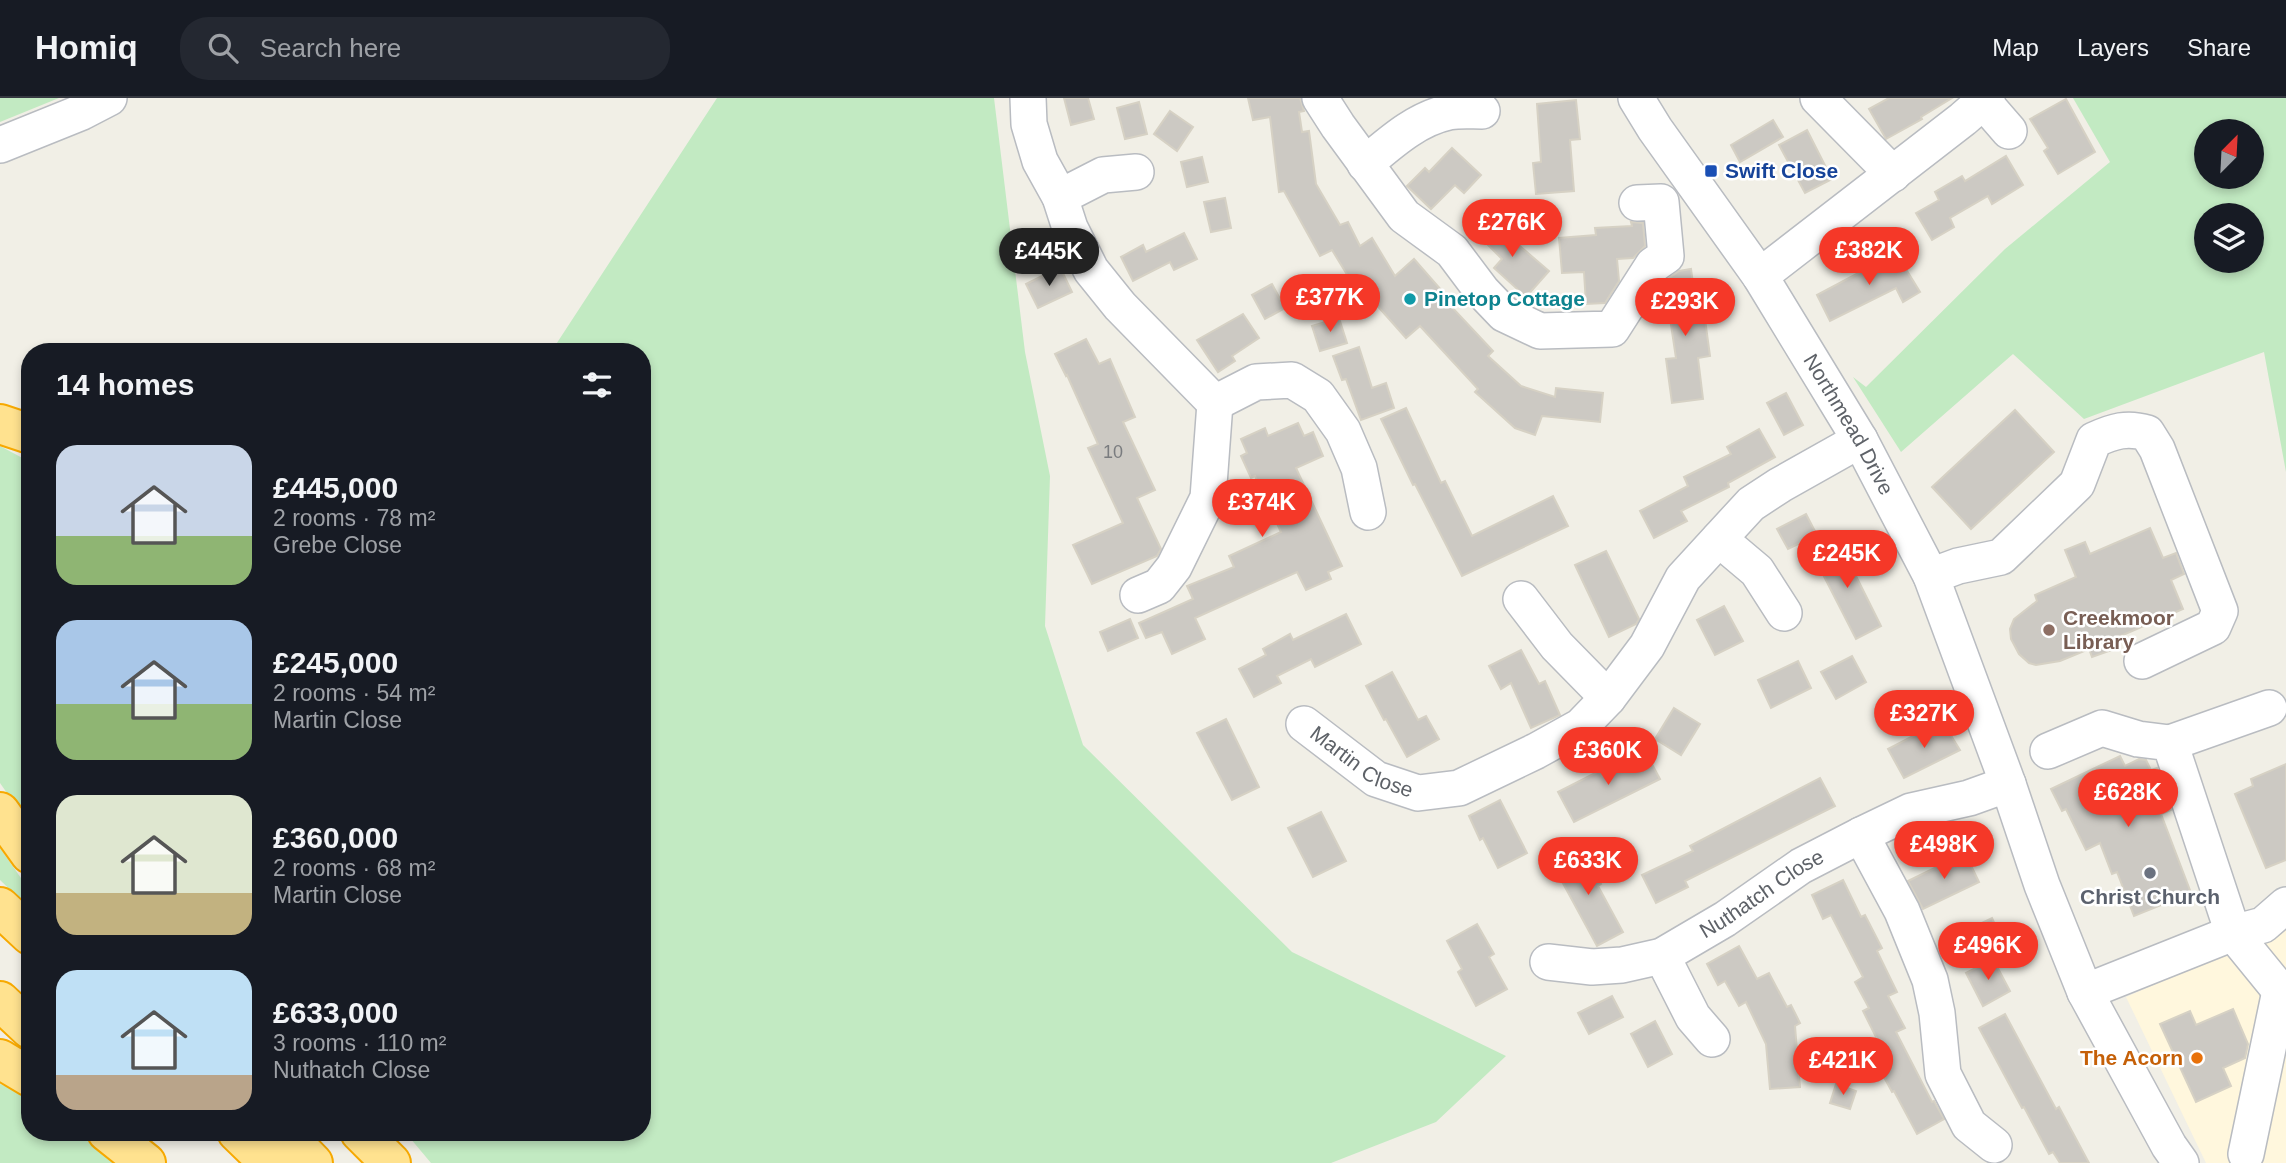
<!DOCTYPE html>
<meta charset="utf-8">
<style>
body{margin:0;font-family:Arial,sans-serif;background:#242831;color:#f1f3f6;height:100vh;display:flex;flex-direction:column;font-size:26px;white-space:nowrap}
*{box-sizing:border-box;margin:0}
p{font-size:23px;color:#9ea1a6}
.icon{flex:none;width:38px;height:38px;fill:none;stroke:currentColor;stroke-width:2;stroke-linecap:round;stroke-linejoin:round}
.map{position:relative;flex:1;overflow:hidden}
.drawer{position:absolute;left:21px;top:245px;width:630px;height:798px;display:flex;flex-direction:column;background:#171b24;border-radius:28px;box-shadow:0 4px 10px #0003}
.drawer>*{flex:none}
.needle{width:46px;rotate:24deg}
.tools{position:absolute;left:2194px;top:21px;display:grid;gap:14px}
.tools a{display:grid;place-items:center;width:70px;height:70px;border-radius:50%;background:#171b24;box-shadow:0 4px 10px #0003;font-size:35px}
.price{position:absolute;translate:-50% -60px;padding:0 16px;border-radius:24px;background:#f53828;color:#fff;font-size:23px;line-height:46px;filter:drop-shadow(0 2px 4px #0008)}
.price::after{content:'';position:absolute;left:50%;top:42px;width:21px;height:16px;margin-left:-10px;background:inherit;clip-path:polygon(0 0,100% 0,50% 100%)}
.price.active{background:#222;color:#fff}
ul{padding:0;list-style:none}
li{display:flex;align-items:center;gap:21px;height:175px;padding:0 35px}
li span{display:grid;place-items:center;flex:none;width:196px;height:140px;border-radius:21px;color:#555}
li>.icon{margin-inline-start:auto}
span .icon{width:84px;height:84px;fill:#fffc;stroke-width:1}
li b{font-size:30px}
h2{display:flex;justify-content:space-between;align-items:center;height:84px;padding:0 35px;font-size:30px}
header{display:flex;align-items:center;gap:42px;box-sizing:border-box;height:98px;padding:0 35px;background:#171b24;border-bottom:2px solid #363941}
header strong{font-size:33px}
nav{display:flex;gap:38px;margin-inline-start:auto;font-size:24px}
.search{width:490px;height:63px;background:#242831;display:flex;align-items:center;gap:18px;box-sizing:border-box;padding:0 24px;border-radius:28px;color:#9ea1a6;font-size:26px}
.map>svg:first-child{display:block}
</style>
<header>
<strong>Homiq</strong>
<div class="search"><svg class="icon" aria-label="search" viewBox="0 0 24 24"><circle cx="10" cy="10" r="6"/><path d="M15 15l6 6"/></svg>Search here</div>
<nav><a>Map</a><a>Layers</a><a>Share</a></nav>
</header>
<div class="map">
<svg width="2286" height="1065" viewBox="0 0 2286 1065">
<rect width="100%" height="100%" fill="#f1efe6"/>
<polygon fill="#fff7dd" points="2286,820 2286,1065 2206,1065 2126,899 2234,852"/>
<g fill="#c2eac2" fill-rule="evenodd">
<polygon points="0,0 59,0 0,24"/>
<polygon points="717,0 994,0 1025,254 1050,378 1045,528 1083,647 1292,854 1506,958 1436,1024 1331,1065 431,1065 405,1034 642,1034 642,254 551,254"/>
<path d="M2073 0H2286V374L2264 254 2084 321 2013 256 1901 354 1853 279 1866 289 2005 151 2110 64ZM2207 33H2252V79H2207ZM2207 117H2252V163H2207Z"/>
<polygon points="0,348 30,364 30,728 0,685"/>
<polygon points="0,750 30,793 30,811 0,782"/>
<polygon points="0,986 30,998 30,1034 81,1034 124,1065 0,1065"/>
</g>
<g fill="#ccc9c3" stroke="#d6d1c4" stroke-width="2">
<polygon points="1064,0 1088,0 1094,21 1071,27"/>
<polygon points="1248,0 1300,0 1304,13 1299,14 1302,34 1309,33 1316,86 1340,127 1348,124 1360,148 1372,140 1395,178 1414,161 1450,202 1447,204 1493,253 1488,258 1521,288 1555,299 1556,290 1603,295 1600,324 1542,318 1535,337 1515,330 1475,294 1478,291 1420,228 1406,240 1358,186 1354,188 1332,152 1320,158 1284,93 1279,94 1270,19 1253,22"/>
<polygon points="1889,0 1952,0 1921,19 1922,21 1886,41 1869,11"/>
<polygon points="2066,1 2095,54 2058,76 2044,53 2048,50 2030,21"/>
<polygon points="1576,2 1580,41 1570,42 1574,93 1536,96 1533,65 1541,64 1537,6"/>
<polygon points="1139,4 1147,36 1125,41 1117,10"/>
<polygon points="1170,13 1193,29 1177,53 1154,36"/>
<polygon points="1773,22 1783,39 1740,64 1731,47"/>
<polygon points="1807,32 1832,81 1805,95 1779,47"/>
<polygon points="1452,50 1481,77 1464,95 1455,87 1431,111 1407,88 1425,70 1429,74"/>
<polygon points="2006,58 2023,87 1992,106 1988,98 1950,120 1954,129 1932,142 1916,115 1939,102 1935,94 1962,78 1965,83"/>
<polygon points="1202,59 1208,84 1187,89 1181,64"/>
<polygon points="1225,100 1231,130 1211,134 1204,104"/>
<polygon points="1487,120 1549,173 1526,199 1494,170 1502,161 1474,133"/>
<polygon points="1631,124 1643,125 1645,148 1633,160 1617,161 1619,183 1605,205 1586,206 1584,174 1562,175 1559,140 1596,137 1595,130 1632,128"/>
<polygon points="1184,135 1197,161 1174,172 1170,164 1133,183 1121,159 1143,147 1146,154"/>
<polygon points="1896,155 1920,194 1903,204 1896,190 1830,223 1817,197"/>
<polygon points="1060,169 1072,194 1038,210 1026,186"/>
<polygon points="1691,171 1697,215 1704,214 1710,258 1698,260 1703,301 1672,305 1666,261 1676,260 1670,220 1666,221 1662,190 1668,181 1679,173"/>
<polygon points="1272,186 1285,210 1265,221 1252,197"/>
<polygon points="1243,216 1259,240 1232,258 1235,263 1218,274 1197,242"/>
<polygon points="1339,220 1347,245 1320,253 1312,228"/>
<polygon points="1086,241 1099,266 1110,261 1135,319 1123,324 1155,392 1137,400 1161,451 1157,458 1092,486 1073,447 1123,425 1088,350 1098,346 1067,277 1066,278 1055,256"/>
<polygon points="1359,249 1372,290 1386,285 1394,310 1361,322 1346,281 1342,282 1333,258"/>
<polygon points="1786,295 1803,327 1784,337 1767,305"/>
<polygon points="1406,310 1441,385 1445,383 1472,438 1553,398 1568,428 1462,478 1415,386 1413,387 1381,321"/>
<polygon points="2015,312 2054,354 1971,431 1932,389"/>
<polygon points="1298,325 1304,338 1313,334 1323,358 1296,370 1342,468 1328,474 1331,481 1306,492 1297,474 1195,520 1205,541 1172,556 1162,534 1146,540 1139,525 1193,501 1187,488 1234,469 1229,458 1281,434 1255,378 1251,380 1241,358 1247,355 1241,341 1265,330 1268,338"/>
<polygon points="1759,331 1775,359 1728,385 1729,389 1681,413 1687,423 1654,440 1640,413 1688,388 1684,379 1731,356 1727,349"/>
<polygon points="1806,416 1817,437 1788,451 1777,431"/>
<polygon points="2150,430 2163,460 2176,455 2184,476 2171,482 2183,511 2109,543 2112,552 2092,559 2089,551 2060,563 2036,567 2029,565 2019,556 2011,541 2010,531 2014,521 2037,503 2035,497 2076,479 2065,452 2085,444 2090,456"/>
<polygon points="1839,444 1881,528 1856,541 1813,457"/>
<polygon points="1606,453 1639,521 1636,526 1609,539 1575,467"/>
<polygon points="1724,508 1743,543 1715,557 1697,522"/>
<polygon points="1346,516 1361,546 1315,569 1311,561 1277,578 1281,585 1254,599 1239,571 1266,557 1263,551 1290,536 1293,542"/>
<polygon points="1130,521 1138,540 1108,553 1100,534"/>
<polygon points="1521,552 1539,586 1545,583 1560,617 1531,630 1511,585 1501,591 1489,568"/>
<polygon points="1852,558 1866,584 1836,601 1821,574"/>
<polygon points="1798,563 1811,590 1771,610 1758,582"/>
<polygon points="1392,574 1418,622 1426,618 1439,641 1407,659 1386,621 1384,622 1366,588"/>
<polygon points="1674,610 1700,626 1681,657 1655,641"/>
<polygon points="1226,621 1259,689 1232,702 1197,635"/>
<polygon points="1942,623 1960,652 1904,680 1888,651"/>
<polygon points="1646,655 1660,681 1574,724 1558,694 1599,673 1602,678"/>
<polygon points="2120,658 2125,668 2139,661 2146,662 2151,672 2157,670 2171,712 2161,716 2191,795 2134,818 2117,774 2112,776 2100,745 2086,752 2066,711 2062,713 2051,691"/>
<polygon points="2286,666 2286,762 2266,770 2235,696 2253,688 2251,681"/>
<polygon points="1820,680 1835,708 1685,783 1688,789 1656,805 1642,777 1693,753 1690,748"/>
<polygon points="1500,702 1527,755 1498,770 1483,740 1480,742 1469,718"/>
<polygon points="1321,714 1346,763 1313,779 1288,730"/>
<polygon points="1582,752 1601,786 1598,788 1623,834 1597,848 1553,767"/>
<polygon points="1965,755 1979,784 1923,811 1908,783"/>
<polygon points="1843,782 1861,819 1865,817 1882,850 1877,853 1897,894 1888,898 1905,930 1896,934 1932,1004 1934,1003 1944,1021 1917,1036 1894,993 1892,994 1870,953 1880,947 1863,913 1869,910 1855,884 1863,879 1831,817 1823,821 1812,797"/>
<polygon points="1992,820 2001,840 1975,853 1965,833"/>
<polygon points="1477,826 1494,856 1489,859 1507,891 1476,908 1458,874 1462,871 1447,843"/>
<polygon points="1739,848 1757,881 1769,875 1787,909 1791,907 1800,925 1795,928 1800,989 1770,991 1766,946 1746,904 1739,908 1725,883 1718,887 1707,866"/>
<polygon points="1993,861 2010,893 1983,908 1966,875"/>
<polygon points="1612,898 1623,919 1589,936 1578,915"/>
<polygon points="2233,911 2248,946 2245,960 2223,970 2231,988 2196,1004 2160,926 2190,913 2196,927"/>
<polygon points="2005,916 2056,1011 2059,1009 2089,1065 2060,1065 2053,1054 2049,1056 2024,1009 2022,1010 1979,930"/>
<polygon points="1655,923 1672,956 1648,969 1631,936"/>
<polygon points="1836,986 1856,993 1850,1011 1830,1005"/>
</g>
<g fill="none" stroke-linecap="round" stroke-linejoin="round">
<defs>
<g id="minor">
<polyline points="1028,0 1029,26 1040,63 1060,99 1070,130 1091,172 1120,208 1215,305 1256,284 1292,282 1318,298 1343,333 1359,370 1368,414"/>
<polyline points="1320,0 1338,28 1404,118 1452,153 1482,193 1504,216 1540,233 1612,231 1653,167 1666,158 1661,104 1637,105"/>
<path id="s1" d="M1636 0 1655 31 1760 178 1860 342 1931 478 2008 686 2042 787 2085 894 2169 1048 2181 1065"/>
<polyline points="1818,0 1893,76"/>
<polyline points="1983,3 2009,33"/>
<polyline points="0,47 82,14 109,0"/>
<path d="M1365 66C1390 45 1416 21 1449 14 1459 12 1471 13 1482 13"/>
<polyline points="1060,99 1103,77 1136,74"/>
<polyline points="1760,178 1963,21 1987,0"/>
<polyline points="1719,441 1757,473 1784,515"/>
<path d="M1931 478 1958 468 2001 459 2077 386 2094 342C2114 333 2127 329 2147 335L2157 351 2220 513 2213 529 2142 563"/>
<polyline points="1138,497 1159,488 1174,469 1208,400 1215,305"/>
<polyline points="1521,501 1557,548 1608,600"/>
<path id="s2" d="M1304 626 1376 681 1418 695 1459 690 1536 653 1581 628 1608 600 1647 548 1683 480 1751 406 1780 387 1860 342"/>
<polyline points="2170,645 2269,610"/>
<polyline points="2048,653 2102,630 2138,641 2170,645 2233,835 2286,900"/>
<polyline points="1861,737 1902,813 1930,882 1937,915 1943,976 1969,1027 1994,1047"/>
<polyline points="1662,858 1693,919 1712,941"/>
<path id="s3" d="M1548 864 1592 869 1622 867 1662 858 1725 821 1801 768 1861 737 1911 713 1969 700 2008 686"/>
<polyline points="2085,894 2233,835 2263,827 2286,807"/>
<polyline points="2246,1056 2280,893"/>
</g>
<g id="highway">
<polyline points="0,326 30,336"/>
<polyline points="0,714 30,756"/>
<polyline points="0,809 30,837"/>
<polyline points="0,903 30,931"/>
<polyline points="0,961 30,979"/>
<polyline points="107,1034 146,1065"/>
<polyline points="237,1034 269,1065"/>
<polyline points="283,1034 313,1065"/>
<polyline points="360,1034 391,1065"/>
</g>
</defs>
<use href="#minor" stroke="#b9bcc1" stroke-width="38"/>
<use href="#highway" stroke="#f7a900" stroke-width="42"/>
<use href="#minor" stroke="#fff" stroke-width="35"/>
<use href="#highway" stroke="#ffe28f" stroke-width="38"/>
</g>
<rect fill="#1a4fb4" stroke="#fff" stroke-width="2.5" x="1704" y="66" width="14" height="14" rx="3.5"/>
<circle fill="#0f9aa8" stroke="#fff" stroke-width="2.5" cx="1410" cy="201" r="7"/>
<circle fill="#8d6e63" stroke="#fff" stroke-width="2.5" cx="2049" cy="532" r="7"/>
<circle fill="#6b7280" stroke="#fff" stroke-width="2.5" cx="2150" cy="775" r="7"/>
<circle fill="#e8710a" stroke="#fff" stroke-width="2.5" cx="2197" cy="960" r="7"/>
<g text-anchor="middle" stroke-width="5" stroke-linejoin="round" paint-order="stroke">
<g font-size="18" fill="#7a7c7f">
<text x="1113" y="360">10</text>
</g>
<g font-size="21" font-weight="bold" fill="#164399" stroke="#fff" text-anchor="start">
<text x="1725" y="80">Swift Close</text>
</g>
<g font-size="21" font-weight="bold" fill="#0d838f" stroke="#fff" text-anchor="start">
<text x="1424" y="208">Pinetop Cottage</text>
</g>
<g font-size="21" fill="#5e6268" stroke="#fff">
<text dy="7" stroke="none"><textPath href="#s1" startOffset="390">Northmead Drive</textPath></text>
<text dy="7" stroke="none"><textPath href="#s2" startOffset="70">Martin Close</textPath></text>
<text dy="7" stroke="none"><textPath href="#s3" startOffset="233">Nuthatch Close</textPath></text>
</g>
<g font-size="21" font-weight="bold" fill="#785e54" stroke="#fff" text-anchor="start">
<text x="2063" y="527">Creekmoor<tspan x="2063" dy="24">Library</tspan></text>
</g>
<g font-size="21" font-weight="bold" fill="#5b616d" stroke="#fff">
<text x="2150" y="806">Christ Church</text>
</g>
<g font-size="21" font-weight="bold" fill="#c56008" stroke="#fff" text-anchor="end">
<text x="2183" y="967">The Acorn</text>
</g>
</g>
</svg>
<div class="tools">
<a><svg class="needle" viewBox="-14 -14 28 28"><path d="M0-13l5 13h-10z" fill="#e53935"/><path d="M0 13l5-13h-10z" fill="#9ea1a6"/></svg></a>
<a><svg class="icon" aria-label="layers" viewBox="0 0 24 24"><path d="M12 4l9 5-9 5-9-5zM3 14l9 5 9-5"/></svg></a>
</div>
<b class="price" style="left:1512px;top:161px">£276K</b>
<b class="price" style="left:1869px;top:189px">£382K</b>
<b class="price active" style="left:1049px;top:190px">£445K</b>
<b class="price" style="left:1330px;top:236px">£377K</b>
<b class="price" style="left:1685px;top:240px">£293K</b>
<b class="price" style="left:1262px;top:441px">£374K</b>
<b class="price" style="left:1847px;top:492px">£245K</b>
<b class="price" style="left:1924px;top:652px">£327K</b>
<b class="price" style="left:1608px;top:689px">£360K</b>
<b class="price" style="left:2128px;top:731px">£628K</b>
<b class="price" style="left:1944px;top:783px">£498K</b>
<b class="price" style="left:1588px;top:799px">£633K</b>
<b class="price" style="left:1988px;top:884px">£496K</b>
<b class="price" style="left:1843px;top:999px">£421K</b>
<section class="drawer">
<h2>14 homes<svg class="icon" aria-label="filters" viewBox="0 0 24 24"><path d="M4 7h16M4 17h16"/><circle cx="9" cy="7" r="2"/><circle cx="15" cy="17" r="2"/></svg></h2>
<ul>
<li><span style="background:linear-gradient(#c9d6e8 65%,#8fb573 0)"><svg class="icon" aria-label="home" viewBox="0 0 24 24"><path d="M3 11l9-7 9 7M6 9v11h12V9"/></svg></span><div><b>£445,000</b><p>2 rooms · 78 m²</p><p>Grebe Close</p></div></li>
<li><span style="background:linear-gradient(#a9c7e8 60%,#8fb573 0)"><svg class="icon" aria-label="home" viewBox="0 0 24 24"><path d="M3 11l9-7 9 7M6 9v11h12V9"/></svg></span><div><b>£245,000</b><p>2 rooms · 54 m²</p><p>Martin Close</p></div></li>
<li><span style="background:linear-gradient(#dfe7d0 70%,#c2b280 0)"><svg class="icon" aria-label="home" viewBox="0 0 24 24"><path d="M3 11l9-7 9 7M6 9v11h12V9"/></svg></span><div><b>£360,000</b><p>2 rooms · 68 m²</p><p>Martin Close</p></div></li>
<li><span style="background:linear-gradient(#bfe0f5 75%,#b9a48a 0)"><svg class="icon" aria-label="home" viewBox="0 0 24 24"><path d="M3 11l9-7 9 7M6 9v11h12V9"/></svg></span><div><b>£633,000</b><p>3 rooms · 110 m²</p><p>Nuthatch Close</p></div></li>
</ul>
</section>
</div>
